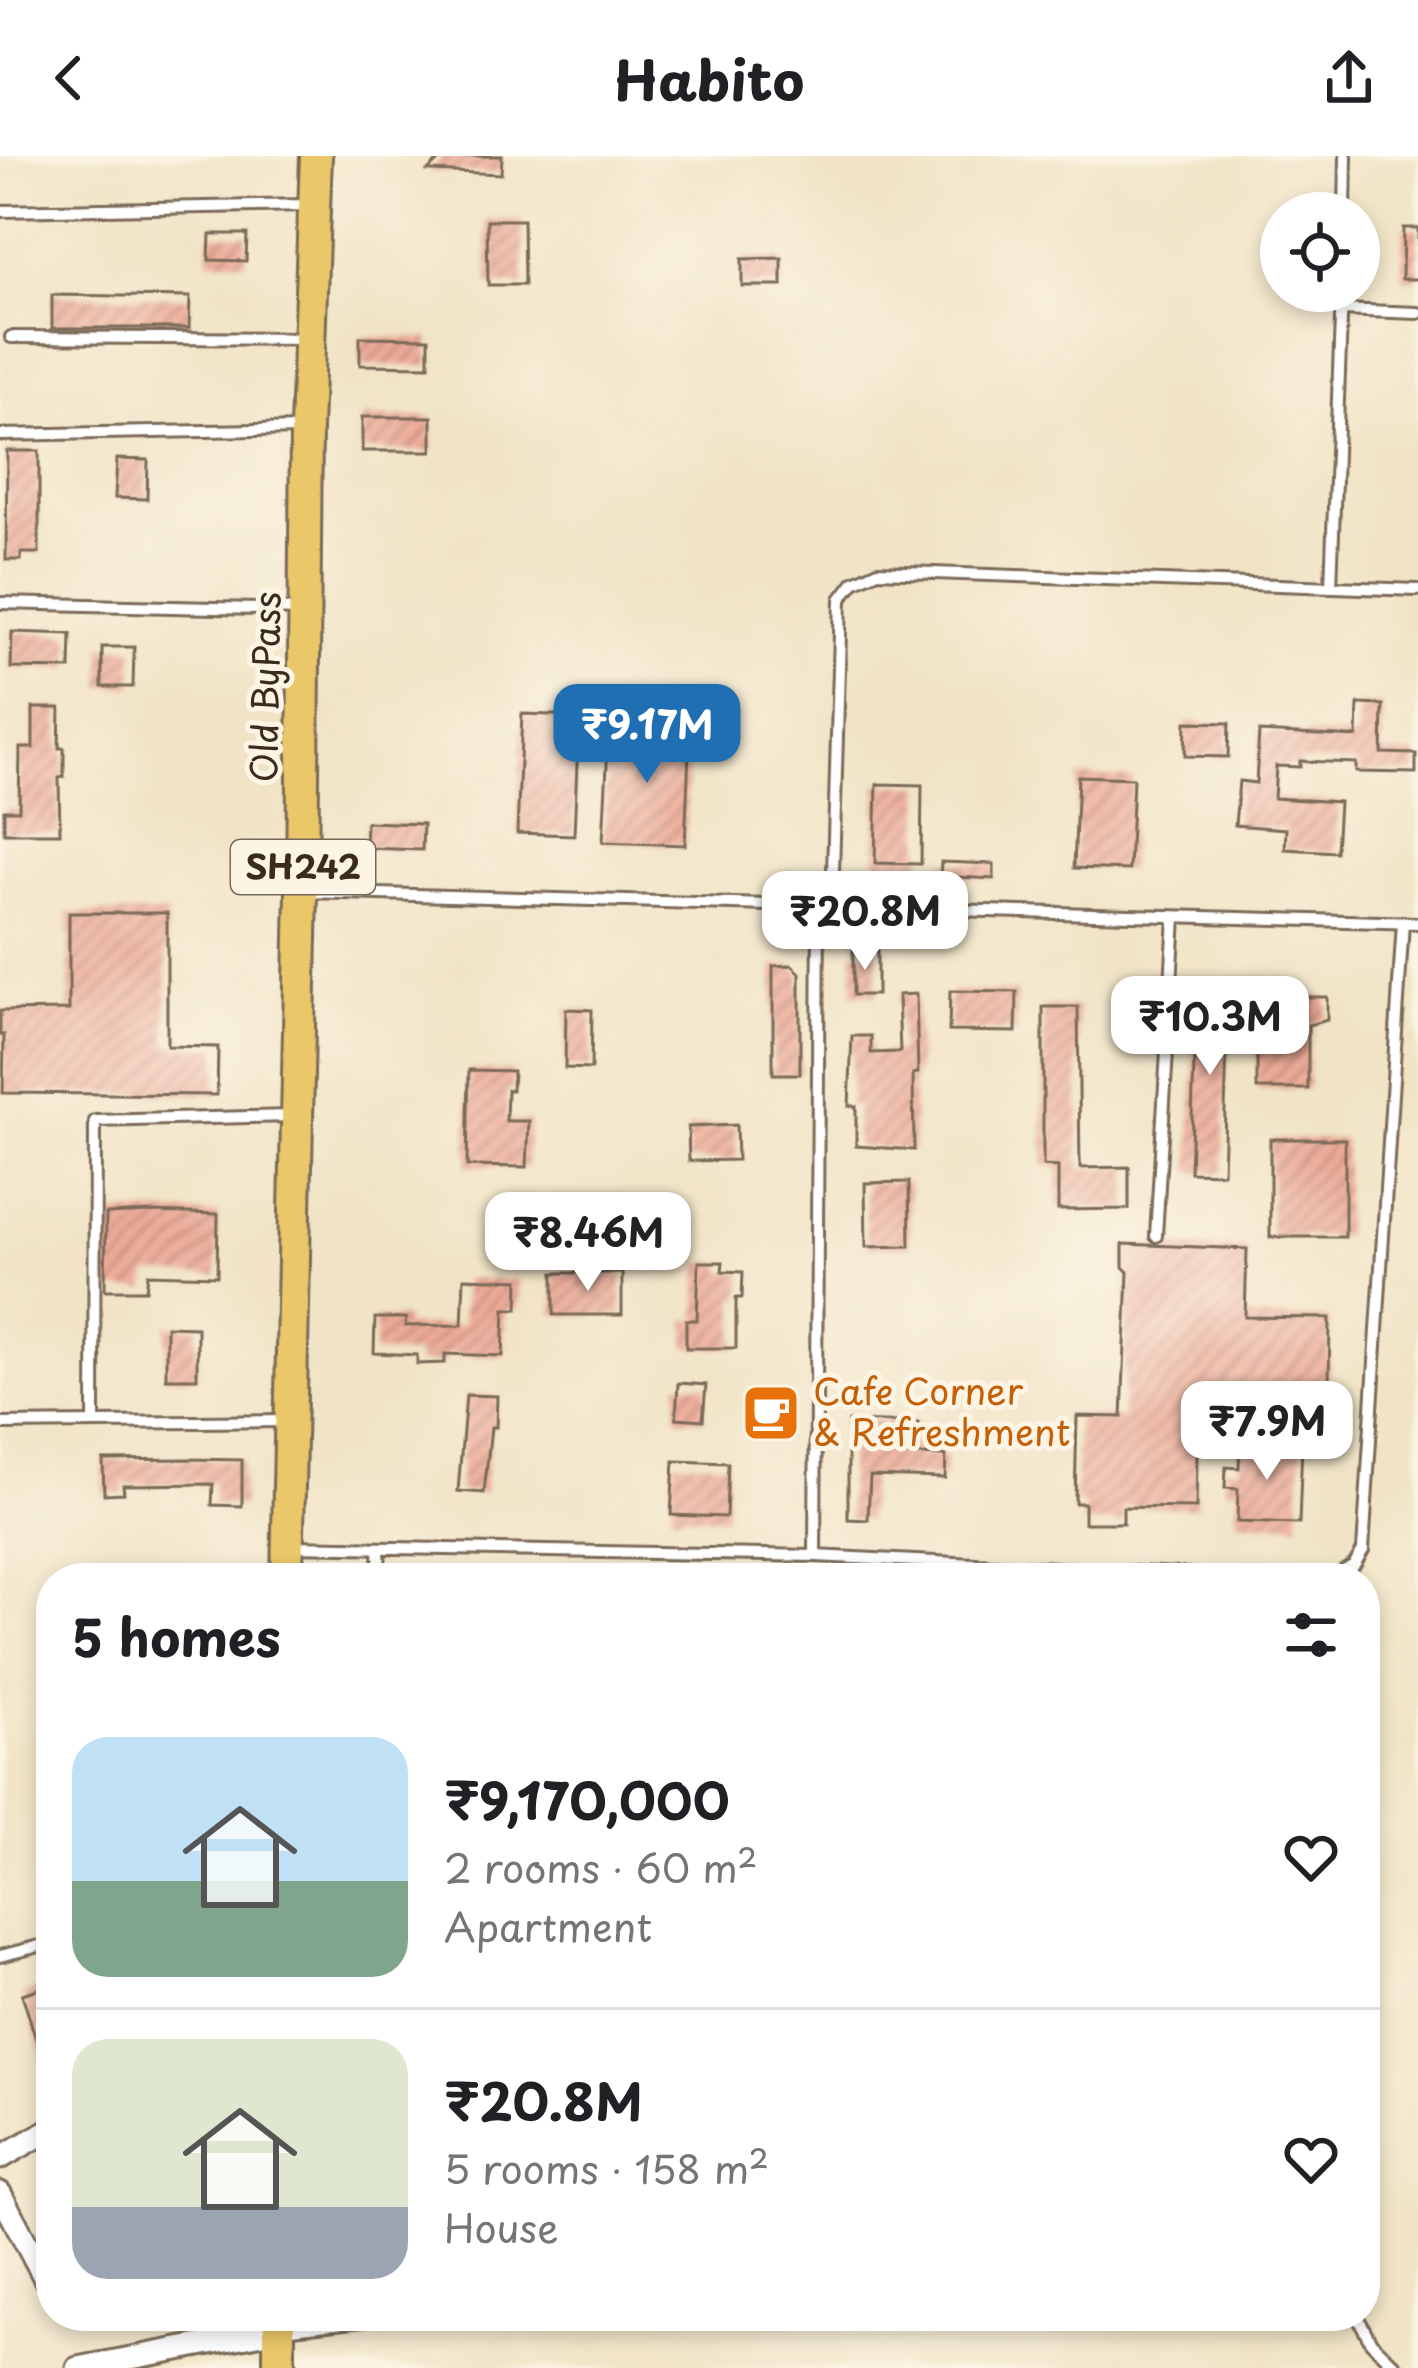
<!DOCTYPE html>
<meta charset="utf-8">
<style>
body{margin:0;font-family:"Playpen Sans",sans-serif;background:#f2f2f2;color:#202124;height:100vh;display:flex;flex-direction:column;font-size:45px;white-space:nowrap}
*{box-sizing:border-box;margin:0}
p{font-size:39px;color:#757577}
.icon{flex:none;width:66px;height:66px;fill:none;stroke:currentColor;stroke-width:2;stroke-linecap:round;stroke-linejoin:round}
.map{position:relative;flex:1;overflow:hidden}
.drawer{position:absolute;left:36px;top:1407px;width:1344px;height:768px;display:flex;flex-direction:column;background:#fff;border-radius:48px;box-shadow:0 6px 18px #0003}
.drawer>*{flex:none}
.controls{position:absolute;left:1260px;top:36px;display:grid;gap:24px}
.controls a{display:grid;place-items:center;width:120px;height:120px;border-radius:50%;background:#fff;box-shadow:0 6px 18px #0003;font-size:60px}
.price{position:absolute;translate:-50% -102px;padding:0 27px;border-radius:24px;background:#fff;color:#222;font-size:39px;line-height:78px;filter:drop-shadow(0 3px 6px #0008)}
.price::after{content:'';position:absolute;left:50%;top:72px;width:36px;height:27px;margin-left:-18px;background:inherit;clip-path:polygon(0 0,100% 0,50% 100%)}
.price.on{background:#1f6fb2;color:#fff}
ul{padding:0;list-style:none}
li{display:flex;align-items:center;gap:36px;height:300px;padding:0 36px}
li+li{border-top:3px solid #e0e0e0}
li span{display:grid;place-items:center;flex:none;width:336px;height:240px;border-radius:36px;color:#555}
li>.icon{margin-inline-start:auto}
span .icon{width:144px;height:144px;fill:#fffc;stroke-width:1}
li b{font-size:51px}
h2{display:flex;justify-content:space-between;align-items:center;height:144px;padding:0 36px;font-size:51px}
header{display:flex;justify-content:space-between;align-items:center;height:156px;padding:0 36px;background:#fff;font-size:54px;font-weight:700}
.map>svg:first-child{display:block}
</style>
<header><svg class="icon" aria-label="back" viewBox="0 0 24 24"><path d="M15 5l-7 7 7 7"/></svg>Habito<svg class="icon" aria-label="share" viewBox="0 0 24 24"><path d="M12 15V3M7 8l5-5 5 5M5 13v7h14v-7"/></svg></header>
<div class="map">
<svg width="1418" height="2212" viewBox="0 0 1418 2212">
<defs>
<pattern id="building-hatch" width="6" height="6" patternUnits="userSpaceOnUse" patternTransform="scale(3)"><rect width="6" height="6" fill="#edab99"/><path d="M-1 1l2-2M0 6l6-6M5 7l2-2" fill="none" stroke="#c18b7c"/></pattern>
</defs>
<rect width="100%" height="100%" fill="#fcf5e5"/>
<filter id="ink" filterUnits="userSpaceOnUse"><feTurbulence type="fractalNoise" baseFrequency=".00833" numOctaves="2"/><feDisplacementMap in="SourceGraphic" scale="24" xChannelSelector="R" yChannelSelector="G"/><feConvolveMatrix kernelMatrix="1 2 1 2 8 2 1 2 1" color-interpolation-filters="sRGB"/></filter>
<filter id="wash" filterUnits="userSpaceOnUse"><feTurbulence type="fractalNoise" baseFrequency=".004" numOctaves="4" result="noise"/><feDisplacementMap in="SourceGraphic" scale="48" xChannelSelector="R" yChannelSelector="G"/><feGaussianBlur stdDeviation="2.7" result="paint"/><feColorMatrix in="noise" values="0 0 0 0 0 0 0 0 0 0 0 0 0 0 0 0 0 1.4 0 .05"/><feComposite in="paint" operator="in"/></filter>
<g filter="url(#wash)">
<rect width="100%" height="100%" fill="#f1e4c6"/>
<g id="blocks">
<g fill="url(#building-hatch)">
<polygon points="443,0 502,0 501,18 428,15"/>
<polygon points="487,64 523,64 524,129 488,129"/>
<polygon points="1403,72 1418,72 1418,123 1402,123"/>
<polygon points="210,78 247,78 246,105 209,104"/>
<polygon points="782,102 782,130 742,130 742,103"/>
<polygon points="52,139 190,141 189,172 52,172"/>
<polygon points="360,181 429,182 429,210 360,209"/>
<rect x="362" y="261" width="70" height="34"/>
<polygon points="7,295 39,295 39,397 21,397 21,404 6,404"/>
<polygon points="117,303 148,304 147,343 115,342"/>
<polygon points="12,476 71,478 70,513 11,512"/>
<polygon points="102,491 134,491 133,531 102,531"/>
<polygon points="1358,548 1383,549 1382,597 1416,598 1416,617 1356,616 1356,607 1300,605 1300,611 1276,610 1274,642 1339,646 1336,696 1285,693 1286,673 1235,669 1239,625 1256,627 1259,576 1357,581"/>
<polygon points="33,552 60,552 59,592 64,592 64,621 59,622 60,677 4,677 4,654 19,654 20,592 33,592"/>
<polygon points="522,558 579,560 574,679 517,677"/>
<polygon points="1186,566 1229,567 1228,601 1185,600"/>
<polygon points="609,570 690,573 685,689 603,686"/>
<polygon points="1078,620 1133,622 1129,714 1074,712"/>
<polygon points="877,628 922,629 921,708 875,707"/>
<polygon points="366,666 423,668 422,694 365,692"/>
<polygon points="941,706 994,708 994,723 940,720"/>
<polygon points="69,757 167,757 167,890 218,891 217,939 3,937 4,879 0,879 0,855 69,854"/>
<polygon points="853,795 877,796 877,839 853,839"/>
<polygon points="792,809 800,817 800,918 773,918 773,810"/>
<polygon points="1197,825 1229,827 1223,1017 1190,1016"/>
<polygon points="950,835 1017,836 1016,876 949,875"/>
<polygon points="916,838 918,917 913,918 914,994 856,990 856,950 849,950 852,880 871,880 871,897 900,896 898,839"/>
<polygon points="1257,841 1327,841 1327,864 1308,869 1308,933 1257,933"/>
<polygon points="1043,851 1078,851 1080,1012 1129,1011 1129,1053 1058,1054 1058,1011 1043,1010"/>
<polygon points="566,853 592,854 591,913 565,912"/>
<polygon points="469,914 513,915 512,934 507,934 506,965 529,965 527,1011 467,1010"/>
<polygon points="736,969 737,1004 689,1005 688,971"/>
<rect x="1270" y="983" width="75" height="98"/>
<polygon points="909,1026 910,1090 866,1091 865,1027"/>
<polygon points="151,1056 218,1058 217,1120 148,1118 146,1134 105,1134 106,1058"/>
<polygon points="1123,1088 1247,1093 1245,1161 1330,1162 1329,1232 1244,1231 1243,1245 1198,1244 1196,1352 1123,1351 1123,1367 1084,1367 1084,1347 1075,1347 1077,1260 1122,1261 1128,1116 1123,1111"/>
<polygon points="699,1106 723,1106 722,1115 743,1116 742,1142 736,1142 736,1192 686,1192 686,1164 697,1164"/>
<rect x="554" y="1117" width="68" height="42"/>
<polygon points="464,1122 519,1124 518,1153 505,1153 503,1200 445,1198 445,1207 417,1208 417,1199 374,1197 375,1162 406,1162 405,1170 462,1169"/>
<polygon points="166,1170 197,1171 197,1222 166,1222"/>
<polygon points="678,1227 706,1229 703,1264 676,1262"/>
<polygon points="466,1239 497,1240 496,1271 491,1271 484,1337 458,1335"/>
<polygon points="848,1265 918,1267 917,1299 946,1300 945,1322 870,1320 868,1364 848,1363"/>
<polygon points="1240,1285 1302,1288 1299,1368 1237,1366 1238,1333 1225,1332 1226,1311 1239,1312"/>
<polygon points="187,1303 242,1304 242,1350 212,1349 213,1328 123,1329 124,1337 104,1338 103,1304"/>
<polygon points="674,1305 728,1307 726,1361 671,1359"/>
<polygon points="51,1829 51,1922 48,1922 22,1838"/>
</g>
</g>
</g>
<g filter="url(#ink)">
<use href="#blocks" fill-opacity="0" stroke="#7b6b59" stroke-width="3"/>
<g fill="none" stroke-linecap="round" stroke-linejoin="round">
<defs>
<g id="lane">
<polyline points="0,55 309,49"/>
<polyline points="1345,57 1346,0"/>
<polyline points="1341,154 1418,157"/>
<polyline points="11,181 305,183"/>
<polyline points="0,279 303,273"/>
<polyline points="1331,431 1342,135"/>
<polyline points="0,447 303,454"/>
<polyline points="306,736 1418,767"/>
<polyline points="832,751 841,443 854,426 878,415 1418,434"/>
<polyline points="1156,1080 1175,761"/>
<polyline points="94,1266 95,965 292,960"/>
<polyline points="0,1268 285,1265"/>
<polyline points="291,1390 815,1400 1258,1422"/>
<polyline points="379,1392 380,1422"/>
<polyline points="815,1400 819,752"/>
<polyline points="1332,1422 1354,1409 1363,1394 1403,766"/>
<polyline points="0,1800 51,1787"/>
<polyline points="1357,2160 1371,2186 1398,2212"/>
<polyline points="283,2173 399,2160"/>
</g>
<g id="street">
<polyline points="0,2002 51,1973"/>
<polyline points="0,2037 51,2134"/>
<polyline points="78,2212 279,2174"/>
</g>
<g id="primary">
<polyline points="287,1422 302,736 306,273 316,0"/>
<polyline points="279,2212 279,2160"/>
</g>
</defs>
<use href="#lane" stroke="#7b6b59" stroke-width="16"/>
<use href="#street" stroke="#7b6b59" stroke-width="27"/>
<use href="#primary" stroke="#7b6b59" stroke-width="36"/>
<use href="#lane" stroke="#fff" stroke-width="10"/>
<use href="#street" stroke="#fff" stroke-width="21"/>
<use href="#primary" stroke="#eac769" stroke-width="30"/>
</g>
</g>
<defs>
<symbol id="cafe-square" viewBox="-11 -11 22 22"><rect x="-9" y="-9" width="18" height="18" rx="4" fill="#e8710a" stroke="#fcf5e5"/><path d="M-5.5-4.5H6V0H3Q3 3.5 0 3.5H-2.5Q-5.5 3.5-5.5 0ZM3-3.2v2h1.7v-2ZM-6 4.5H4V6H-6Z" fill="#fff"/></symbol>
</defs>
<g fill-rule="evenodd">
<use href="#cafe-square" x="738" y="1224" width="66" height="66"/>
</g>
<g text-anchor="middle" stroke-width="10" stroke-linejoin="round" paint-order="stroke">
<rect fill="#fcf5e5" stroke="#75675a" stroke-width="3" x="231" y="684" width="144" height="54" rx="9"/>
<g font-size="33" font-weight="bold" fill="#3b2a1e">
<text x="303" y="723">SH242</text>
</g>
<g font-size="36" fill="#3b2a1e" stroke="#fcf5e5">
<text transform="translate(266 531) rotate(-89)" y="13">Old ByPass</text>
</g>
<g font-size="36" fill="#c56008" stroke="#fcf5e5" text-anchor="start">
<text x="813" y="1249">Cafe Corner<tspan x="813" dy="41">&amp; Refreshment</tspan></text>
</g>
</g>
</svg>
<div class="controls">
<a><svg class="icon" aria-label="locate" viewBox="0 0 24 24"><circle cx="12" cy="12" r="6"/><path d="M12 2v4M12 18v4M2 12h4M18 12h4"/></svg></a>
</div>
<b class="price on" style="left:647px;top:630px">₹9.17M</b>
<b class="price" style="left:865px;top:817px">₹20.8M</b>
<b class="price" style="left:1210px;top:922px">₹10.3M</b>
<b class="price" style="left:588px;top:1138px">₹8.46M</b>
<b class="price" style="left:1267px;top:1327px">₹7.9M</b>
<section class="drawer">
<h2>5 homes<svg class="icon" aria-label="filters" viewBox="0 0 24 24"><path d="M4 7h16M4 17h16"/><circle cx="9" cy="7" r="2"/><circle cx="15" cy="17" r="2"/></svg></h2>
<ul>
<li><span style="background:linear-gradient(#bfe0f5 60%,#7fa58c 0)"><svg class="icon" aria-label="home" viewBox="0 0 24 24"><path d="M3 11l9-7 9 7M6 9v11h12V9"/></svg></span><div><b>₹9,170,000</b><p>2 rooms · 60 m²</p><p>Apartment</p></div><svg class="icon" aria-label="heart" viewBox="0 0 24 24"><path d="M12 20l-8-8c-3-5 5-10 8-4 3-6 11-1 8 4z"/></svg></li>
<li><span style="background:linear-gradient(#dfe7d0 70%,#9aa5b1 0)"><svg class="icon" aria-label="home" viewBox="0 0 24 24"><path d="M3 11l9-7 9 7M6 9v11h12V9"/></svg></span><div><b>₹20.8M</b><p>5 rooms · 158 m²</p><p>House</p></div><svg class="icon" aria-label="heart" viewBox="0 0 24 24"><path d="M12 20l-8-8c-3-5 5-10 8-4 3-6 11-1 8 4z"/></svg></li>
</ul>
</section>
</div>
